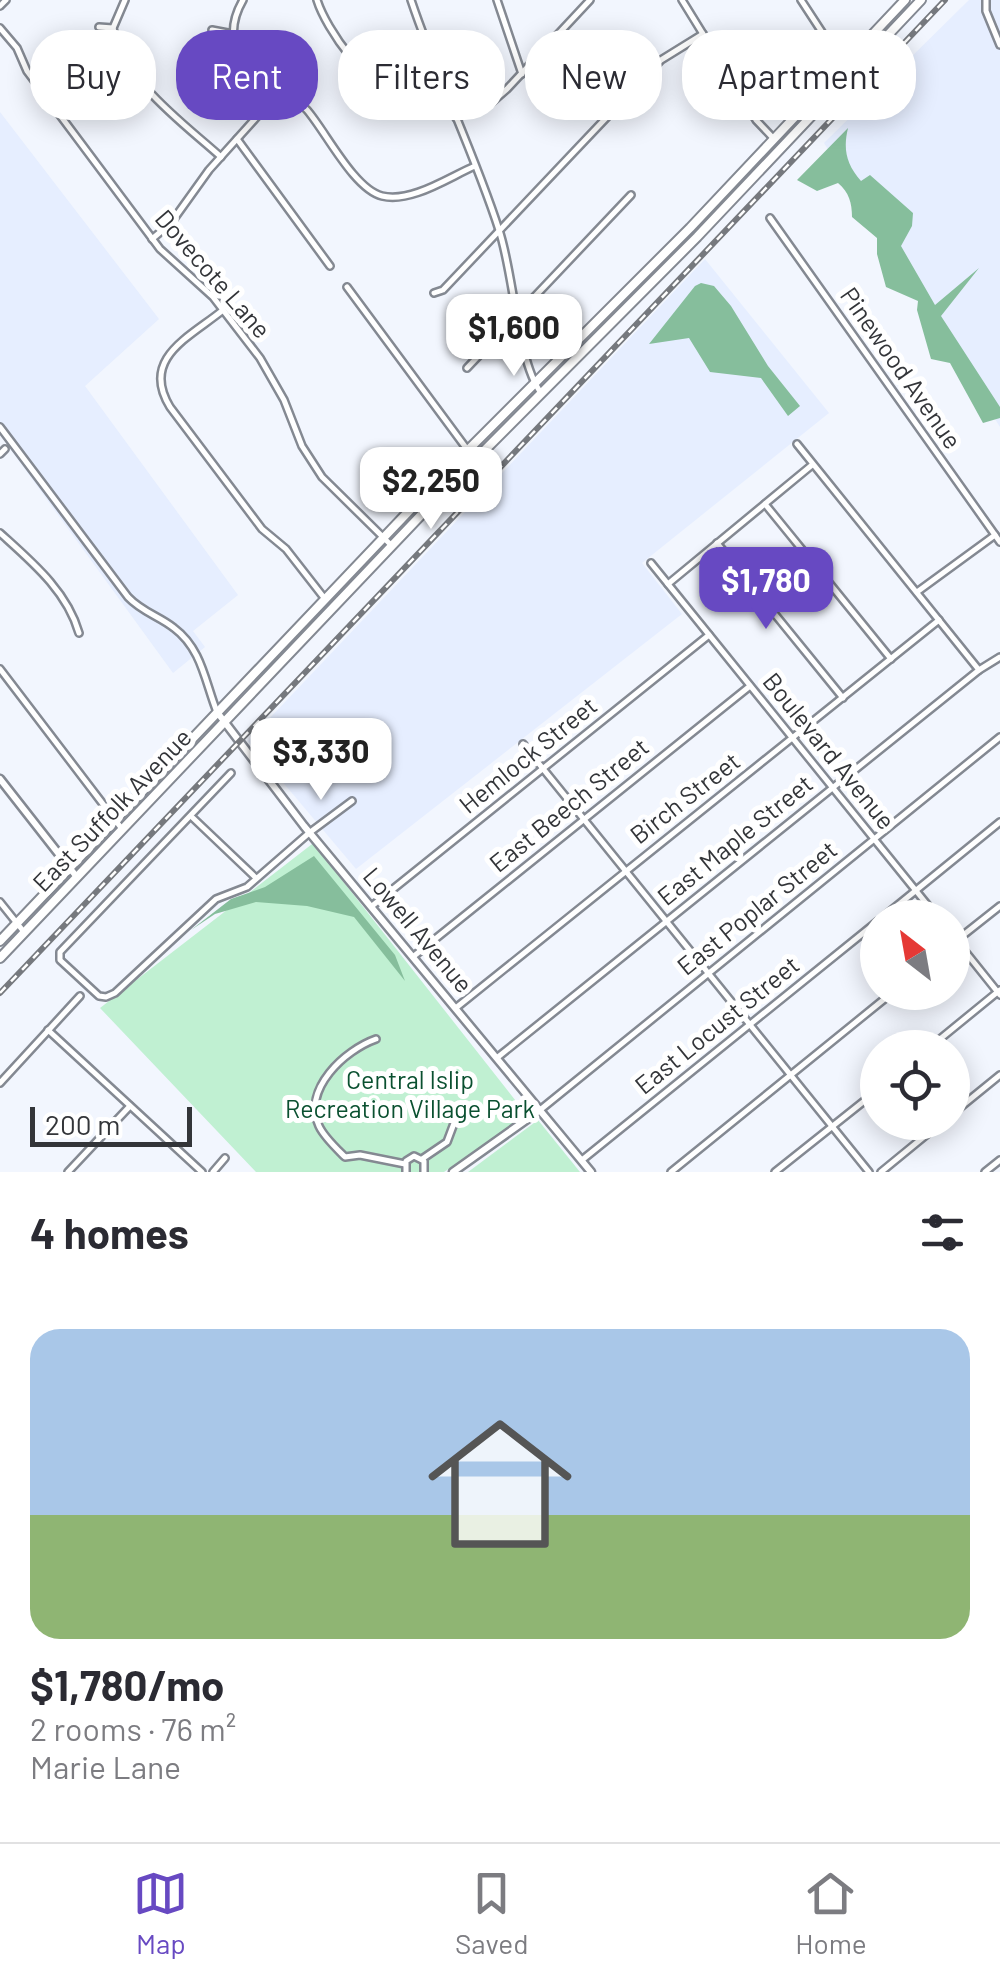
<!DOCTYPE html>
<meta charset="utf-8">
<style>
body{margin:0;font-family:Barlow,sans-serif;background:#f7f7f7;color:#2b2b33;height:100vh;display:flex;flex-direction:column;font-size:38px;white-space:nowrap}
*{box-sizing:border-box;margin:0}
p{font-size:32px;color:#7c7c81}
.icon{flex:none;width:55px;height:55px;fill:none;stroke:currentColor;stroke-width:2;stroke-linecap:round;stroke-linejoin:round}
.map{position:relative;height:1172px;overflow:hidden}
.details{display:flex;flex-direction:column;background:#fff;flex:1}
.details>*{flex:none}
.hud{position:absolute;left:30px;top:30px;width:940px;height:90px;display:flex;gap:20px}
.needle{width:65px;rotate:329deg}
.tools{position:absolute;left:860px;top:900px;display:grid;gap:20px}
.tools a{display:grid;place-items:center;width:110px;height:110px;border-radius:50%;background:#fff;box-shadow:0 5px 25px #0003;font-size:50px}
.scale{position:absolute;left:30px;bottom:25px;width:162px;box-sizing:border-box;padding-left:10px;border:5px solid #333539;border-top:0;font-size:28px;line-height:35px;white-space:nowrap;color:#333539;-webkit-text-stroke:8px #fff;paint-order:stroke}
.price{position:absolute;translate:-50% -85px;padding:0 22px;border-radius:20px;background:#fff;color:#222;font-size:32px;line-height:65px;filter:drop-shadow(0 2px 5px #0008)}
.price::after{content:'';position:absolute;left:50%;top:60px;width:30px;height:22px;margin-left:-15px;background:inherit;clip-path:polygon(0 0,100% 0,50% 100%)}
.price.selected{background:#6749c2;color:#fff}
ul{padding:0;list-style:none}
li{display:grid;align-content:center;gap:20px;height:530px;padding:0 30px}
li+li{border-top:2px solid #e1e1e2}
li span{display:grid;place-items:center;height:310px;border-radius:30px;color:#555}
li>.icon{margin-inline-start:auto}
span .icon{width:180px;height:180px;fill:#fffc;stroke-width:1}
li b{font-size:42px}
h2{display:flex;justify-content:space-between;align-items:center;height:120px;padding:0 30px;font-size:42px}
.tag{padding:0 35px;border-radius:40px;background:#fff;box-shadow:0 5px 25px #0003;font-size:35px;line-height:90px}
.tag.selected{background:#6749c2;color:#fff}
.dock{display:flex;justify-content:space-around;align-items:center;height:140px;border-top:2px solid #e1e1e2;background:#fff;font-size:28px;color:#7c7c81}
.dock a{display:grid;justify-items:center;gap:5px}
.dock .selected{color:#6749c2}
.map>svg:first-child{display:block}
</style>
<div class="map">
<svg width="1000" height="1172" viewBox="0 0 1000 1172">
<rect width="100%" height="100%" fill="#f2f6fe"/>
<g fill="#e6eeff">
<polygon points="969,0 1000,0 1000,427 824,143"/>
<polygon points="0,112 159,319 85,386 238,595 193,631 205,647 173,673 0,435"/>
<polygon points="705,259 829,413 642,563 682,614 356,869 248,741"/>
</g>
<g fill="#c0f0d2">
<polygon points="316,841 342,880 523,1110 518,1120 504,1132 444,1172 256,1172 100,1008"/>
<polygon points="538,1120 580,1172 468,1172"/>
</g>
<g fill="#86be9c">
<path d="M848 128C843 149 846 164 861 181L870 175 913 213 912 226 901 246 935 305 979 268 941 316 1000 407V418L983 423 950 363 931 359 917 310 918 301 886 287 877 254V238L852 217C852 203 849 192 838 183L817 191 797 180Z"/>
<polygon points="701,283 714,286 731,306 768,366 800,406 788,416 761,378 710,372 689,338 649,344 695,286"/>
<polygon points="314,856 395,955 405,981 354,917 307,906 256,902 215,914 191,930 231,899 265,887"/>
</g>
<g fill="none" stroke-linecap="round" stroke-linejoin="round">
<defs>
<g id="minor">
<path d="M125 0 113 28C125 82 182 122 221 157"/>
<path d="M243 0C232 19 229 38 241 58 256 83 288 89 307 110 326 132 354 189 382 196 412 203 449 177 475 166"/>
<path d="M317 0C326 29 369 91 401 93 414 93 428 86 440 81"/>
<path d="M411 0C437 78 474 152 499 230 514 274 517 360 541 393"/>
<polyline points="497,0 522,74"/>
<polyline points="682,0 756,120 774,139"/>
<polyline points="801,0 850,75"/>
<polyline points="986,0 986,11 1000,45"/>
<polyline points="0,6 6,0"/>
<polyline points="99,27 113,28"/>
<polyline points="0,28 17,48 27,71 160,249 213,297 260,358 284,400 302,446 322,477 392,546"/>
<polyline points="212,30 233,34"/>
<polyline points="456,118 491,103 507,89 590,0"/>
<polyline points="237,139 330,266"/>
<polyline points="770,218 1000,542"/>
<polyline points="152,239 171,223 209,170 280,91"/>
<polyline points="347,287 475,460"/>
<polyline points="434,293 443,290 661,60 703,34"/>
<path d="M223 310C190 337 140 358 170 407L262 529 286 549 325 599"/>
<polyline points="467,368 631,195"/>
<path d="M0 427 128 597C142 612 159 616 174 628 202 649 205 682 217 712"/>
<polyline points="797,444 979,670"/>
<polyline points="0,454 5,449"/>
<polyline points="765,504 891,659"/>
<path d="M0 533C32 562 67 591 79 633"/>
<polyline points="717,543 843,698"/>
<polyline points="651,563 938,918"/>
<polyline points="668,584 812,465"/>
<polyline points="917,592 995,535"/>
<polyline points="0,669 122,829"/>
<polyline points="523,744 869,1172"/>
<polyline points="231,773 60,952 60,960 99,996 106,997 115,993 216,899 247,887 309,833 352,801"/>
<polyline points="193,818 256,878"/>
<polyline points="0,902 24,932"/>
<polyline points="372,906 709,635"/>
<polyline points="882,918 1000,822"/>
<polyline points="952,935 1000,995"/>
<polyline points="952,944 1000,906"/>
<polyline points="414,956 750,686"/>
<polyline points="457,1007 939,620"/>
<polyline points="48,1030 202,1172"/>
<path d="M376 1039C345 1050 302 1089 319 1126 324 1137 336 1148 345 1157L360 1155 405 1164"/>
<polyline points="929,1048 1000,990"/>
<polyline points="498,1057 979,670 1000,657"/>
<polyline points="0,1083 80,996"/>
<polyline points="540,1110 1000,737"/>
<polyline points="952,1114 1000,1075"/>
<polyline points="422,1159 447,1142 456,1118"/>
<polyline points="582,1160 878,921"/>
<polyline points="68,1172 130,1106"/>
<polyline points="213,1172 225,1158"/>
<polyline points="406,1172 406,1161 414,1156 424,1161 424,1172"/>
<polyline points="671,1172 893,992"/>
<polyline points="775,1172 878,1090"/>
<polyline points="881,1172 942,1122"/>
<polyline points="985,1172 1000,1160"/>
</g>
<g id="tertiary">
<polyline points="217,712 304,826 591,1172"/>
<polyline points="0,779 76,876"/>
<polyline points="453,1172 540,1110"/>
</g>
<g id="secondary">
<polyline points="0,941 447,471 690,228 905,0"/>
<polyline points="0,958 442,493 697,237 921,0"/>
</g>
</defs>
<use href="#minor" stroke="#848992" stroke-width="10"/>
<use href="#tertiary" stroke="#848992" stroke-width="11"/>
<use href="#secondary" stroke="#848992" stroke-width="12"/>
<use href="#minor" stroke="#fff" stroke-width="5"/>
<use href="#tertiary" stroke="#fff" stroke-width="6"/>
<use href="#secondary" stroke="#fff" stroke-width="8"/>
<defs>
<polyline id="rail" points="0,993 945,0"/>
</defs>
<use href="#rail" stroke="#76797e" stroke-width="6"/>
<use href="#rail" stroke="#fff" stroke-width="2.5" stroke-dasharray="8" stroke-linecap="butt"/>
</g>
<g text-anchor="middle" stroke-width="10" stroke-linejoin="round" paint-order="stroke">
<g font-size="25" fill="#333539" stroke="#fff">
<text transform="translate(213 274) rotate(49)" y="9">Dovecote Lane</text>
<text transform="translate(901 368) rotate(55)" y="9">Pinewood Avenue</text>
<text transform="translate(829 751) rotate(51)" y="9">Boulevard Avenue</text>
<text transform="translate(528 755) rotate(-39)" y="9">Hemlock Street</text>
<text transform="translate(685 798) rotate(-38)" y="9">Birch Street</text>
<text transform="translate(569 805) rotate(-39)" y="9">East Beech Street</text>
<text transform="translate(112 810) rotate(-46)" y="9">East Suffolk Avenue</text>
<text transform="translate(735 840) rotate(-39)" y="9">East Maple Street</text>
<text transform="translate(757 908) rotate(-39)" y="9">East Poplar Street</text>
<text transform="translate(418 930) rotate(50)" y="9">Lowell Avenue</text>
<text transform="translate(717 1025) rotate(-39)" y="9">East Locust Street</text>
</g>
<g font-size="25" fill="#0a5030" stroke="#fff">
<text x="410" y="1089">Central Islip<tspan x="410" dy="29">Recreation Village Park</tspan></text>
</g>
</g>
</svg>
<div class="tools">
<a><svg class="needle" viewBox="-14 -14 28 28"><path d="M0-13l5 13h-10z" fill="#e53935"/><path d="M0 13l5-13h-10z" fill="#7c7c81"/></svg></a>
<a><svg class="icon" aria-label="locate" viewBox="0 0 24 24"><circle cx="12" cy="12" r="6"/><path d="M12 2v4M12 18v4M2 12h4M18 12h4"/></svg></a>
</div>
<div class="scale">200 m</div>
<b class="price" style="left:514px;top:379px">$1,600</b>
<b class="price" style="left:431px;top:532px">$2,250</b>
<b class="price selected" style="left:766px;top:632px">$1,780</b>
<b class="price" style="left:321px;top:803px">$3,330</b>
<div class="hud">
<a class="tag">Buy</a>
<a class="tag selected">Rent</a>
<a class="tag">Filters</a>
<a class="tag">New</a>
<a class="tag">Apartment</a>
</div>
</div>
<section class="details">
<h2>4 homes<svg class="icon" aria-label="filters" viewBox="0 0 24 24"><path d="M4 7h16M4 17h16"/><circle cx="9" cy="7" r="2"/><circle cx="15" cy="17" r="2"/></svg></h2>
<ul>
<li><span style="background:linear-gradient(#a9c7e8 60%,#8fb573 0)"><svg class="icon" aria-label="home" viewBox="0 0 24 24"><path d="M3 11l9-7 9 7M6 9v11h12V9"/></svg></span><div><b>$1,780/mo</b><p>2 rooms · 76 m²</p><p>Marie Lane</p></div></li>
</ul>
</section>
<nav class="dock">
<a class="selected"><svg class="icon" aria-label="map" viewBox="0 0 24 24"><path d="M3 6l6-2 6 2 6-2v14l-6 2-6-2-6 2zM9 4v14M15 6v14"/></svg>Map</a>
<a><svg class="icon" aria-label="saved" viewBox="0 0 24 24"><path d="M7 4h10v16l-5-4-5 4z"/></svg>Saved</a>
<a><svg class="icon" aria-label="home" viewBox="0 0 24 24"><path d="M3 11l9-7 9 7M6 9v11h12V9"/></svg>Home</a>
</nav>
